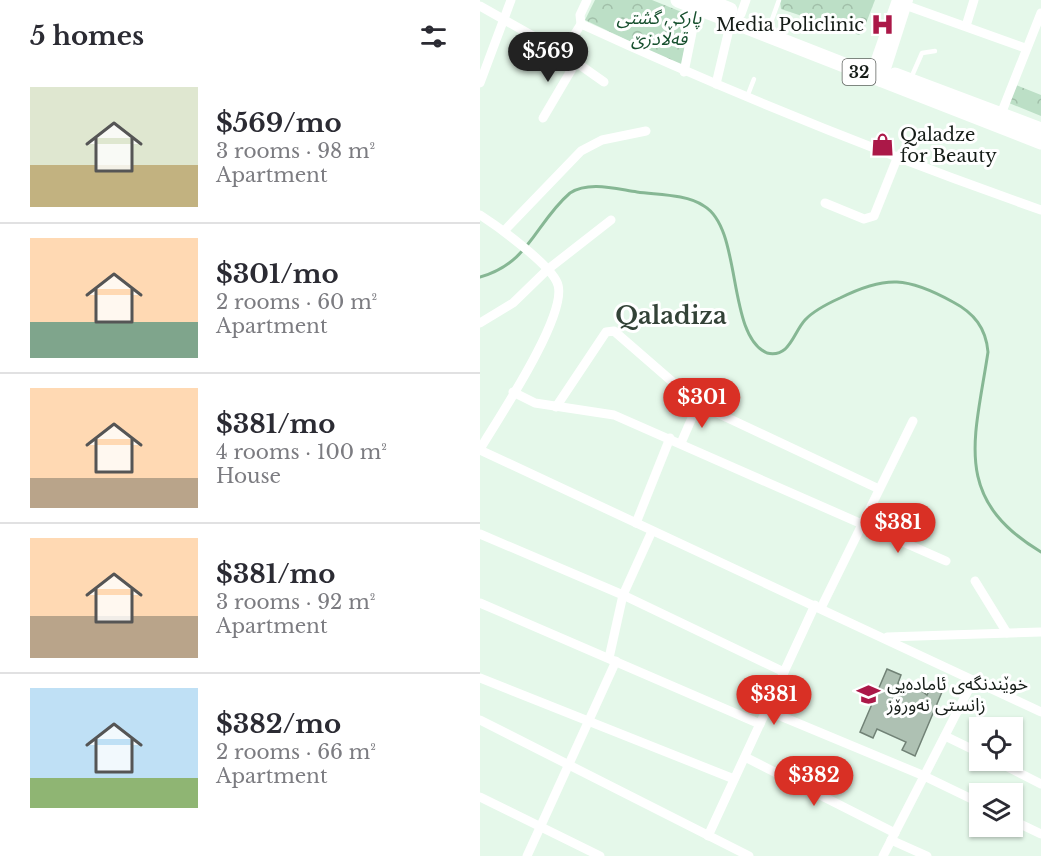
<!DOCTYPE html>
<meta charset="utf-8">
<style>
body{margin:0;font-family:"Libre Baskerville","Noto Sans Arabic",serif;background:#f2f2f3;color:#2b2b33;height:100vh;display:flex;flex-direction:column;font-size:22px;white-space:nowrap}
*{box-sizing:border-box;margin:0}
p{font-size:20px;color:#7c7c81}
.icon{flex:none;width:33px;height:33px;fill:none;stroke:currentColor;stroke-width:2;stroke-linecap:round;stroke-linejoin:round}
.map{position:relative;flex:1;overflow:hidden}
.side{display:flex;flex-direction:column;background:#fff;width:480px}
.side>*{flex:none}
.tools{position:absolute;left:489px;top:717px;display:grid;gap:12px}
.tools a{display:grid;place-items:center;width:54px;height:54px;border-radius:0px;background:#fff;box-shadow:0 2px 4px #0004;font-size:30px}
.price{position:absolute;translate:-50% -51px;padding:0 14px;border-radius:21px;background:#d93025;color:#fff;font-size:20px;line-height:39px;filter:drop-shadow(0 2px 3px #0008)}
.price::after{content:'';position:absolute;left:50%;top:36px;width:18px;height:14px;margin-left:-9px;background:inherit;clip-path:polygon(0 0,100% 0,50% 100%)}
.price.on{background:#222;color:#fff}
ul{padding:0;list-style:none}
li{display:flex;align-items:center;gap:18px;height:150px;padding:0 30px}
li+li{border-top:2px solid #e1e1e2}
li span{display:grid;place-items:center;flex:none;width:168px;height:120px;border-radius:0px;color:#555}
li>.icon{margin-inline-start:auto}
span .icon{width:72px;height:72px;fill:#fffc;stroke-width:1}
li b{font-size:26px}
h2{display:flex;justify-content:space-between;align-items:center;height:72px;padding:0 30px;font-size:26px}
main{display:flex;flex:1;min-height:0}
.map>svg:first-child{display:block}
</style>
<main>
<section class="side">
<h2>5 homes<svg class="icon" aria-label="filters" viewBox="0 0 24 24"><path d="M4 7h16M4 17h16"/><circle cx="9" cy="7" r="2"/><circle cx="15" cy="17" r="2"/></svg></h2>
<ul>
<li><span style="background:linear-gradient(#dfe7d0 65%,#c2b280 0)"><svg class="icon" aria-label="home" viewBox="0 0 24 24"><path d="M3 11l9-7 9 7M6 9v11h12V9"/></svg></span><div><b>$569/mo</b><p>3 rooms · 98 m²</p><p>Apartment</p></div></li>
<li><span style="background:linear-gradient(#ffd9b3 70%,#7fa58c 0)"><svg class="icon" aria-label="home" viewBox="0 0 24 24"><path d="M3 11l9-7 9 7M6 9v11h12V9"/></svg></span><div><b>$301/mo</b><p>2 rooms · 60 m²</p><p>Apartment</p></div></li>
<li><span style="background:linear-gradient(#ffd9b3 75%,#b9a48a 0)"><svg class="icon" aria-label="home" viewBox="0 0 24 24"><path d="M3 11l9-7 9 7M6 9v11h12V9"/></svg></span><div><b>$381/mo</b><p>4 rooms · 100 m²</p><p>House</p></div></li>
<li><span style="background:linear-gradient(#ffd9b3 65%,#b9a48a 0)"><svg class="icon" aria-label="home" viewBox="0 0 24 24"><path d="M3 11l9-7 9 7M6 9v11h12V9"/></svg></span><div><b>$381/mo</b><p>3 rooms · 92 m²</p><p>Apartment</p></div></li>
<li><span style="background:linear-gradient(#bfe0f5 75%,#8fb573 0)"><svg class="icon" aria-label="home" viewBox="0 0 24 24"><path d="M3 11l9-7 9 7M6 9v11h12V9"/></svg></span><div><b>$382/mo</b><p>2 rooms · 66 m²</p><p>Apartment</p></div></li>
</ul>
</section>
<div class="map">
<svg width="561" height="856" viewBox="0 0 561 856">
<defs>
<pattern id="forest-crowns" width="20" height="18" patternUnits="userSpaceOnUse" patternTransform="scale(1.5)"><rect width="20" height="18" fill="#bcdfc6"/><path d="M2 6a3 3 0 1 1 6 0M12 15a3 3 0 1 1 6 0" fill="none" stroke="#a1bfa9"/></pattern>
</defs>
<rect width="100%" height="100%" fill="#e5f8ea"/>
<g fill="url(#forest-crowns)">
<polygon points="115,0 172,0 209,15 202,66 105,20"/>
<polygon points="300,0 395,0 383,31 379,35 301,9"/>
<polygon points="536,85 561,95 561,116 529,103"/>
</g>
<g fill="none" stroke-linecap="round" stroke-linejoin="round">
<path stroke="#86b794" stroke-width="3" d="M0 277C50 263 55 223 90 193 109 181 136 189 157 192 178 195 206 194 224 206 263 229 246 335 287 353 310 358 313 333 325 320 334 310 349 303 360 298 406 275 428 277 473 302 494 313 506 328 508 352 495 439 471 498 561 552"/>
</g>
<g fill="#aec1b3" stroke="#718276" stroke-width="1.5">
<polygon points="407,669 421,675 418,683 434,685 447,695 451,687 462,692 435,756 422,750 426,742 397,729 393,738 380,732"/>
<polygon points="316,689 328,694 322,708 310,703"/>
</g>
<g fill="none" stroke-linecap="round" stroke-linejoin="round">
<g stroke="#fff" stroke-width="4.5">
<polyline points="290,25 299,0"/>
<polyline points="431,78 442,53 455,51"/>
<polyline points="267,97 274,79"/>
</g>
<g stroke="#fff" stroke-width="9">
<polyline points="425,5 545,48"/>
<polyline points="0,6 83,53 124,82"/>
<polyline points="261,14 266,0"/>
<path d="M101 24C251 93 405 155 561 210"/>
<polyline points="486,26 494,0"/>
<polyline points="83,53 101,24 100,15 107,0"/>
<polyline points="204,72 217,8"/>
<polyline points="0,83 31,0"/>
<polyline points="236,84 251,21"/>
<polyline points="521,114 561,13"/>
<polyline points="63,118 96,62"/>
<polyline points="345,203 384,219 394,216 418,156"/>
<path d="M0 215C17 226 73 266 78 285 87 316 18 419 0 449"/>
<polyline points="24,231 101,151 122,140 166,131"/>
<polyline points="0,323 33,303 67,270 131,220"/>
<polyline points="33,392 55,403 134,415 466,561"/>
<polyline points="76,407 126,332 134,331 218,404 399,489"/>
<polyline points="201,443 218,404"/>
<polyline points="0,450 561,712"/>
<polyline points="156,523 190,438"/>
<polyline points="0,534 143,595 304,672"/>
<polyline points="495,581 527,633"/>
<polyline points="0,603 280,724"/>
<polyline points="341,608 433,421"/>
<polyline points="407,637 561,632"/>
<polyline points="129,658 143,595 172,531"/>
<polyline points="0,678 254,779"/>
<polyline points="286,710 442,775 500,803"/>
<polyline points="0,720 269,856"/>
<polyline points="465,736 500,753"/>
<polyline points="265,757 415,833"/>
<polyline points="514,760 561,784"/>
<polyline points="0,797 120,856"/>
<polyline points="532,820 561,834"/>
<polyline points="228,836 335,605"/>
<polyline points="411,840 447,856"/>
<polyline points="47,856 136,661"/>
<polyline points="403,856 493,681"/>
</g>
<g stroke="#fff" stroke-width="12">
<polyline points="391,77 418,0"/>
<polyline points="401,81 427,0"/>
</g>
<g stroke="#fff" stroke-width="15">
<polyline points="198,0 561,142"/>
<polyline points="226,0 250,10"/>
<polyline points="415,75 561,130"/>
</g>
</g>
<defs>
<symbol id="hospital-bare" viewBox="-9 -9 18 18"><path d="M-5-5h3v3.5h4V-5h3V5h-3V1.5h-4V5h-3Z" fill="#ab1848" stroke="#fff" stroke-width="2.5" paint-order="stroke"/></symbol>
<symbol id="shop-bare" viewBox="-9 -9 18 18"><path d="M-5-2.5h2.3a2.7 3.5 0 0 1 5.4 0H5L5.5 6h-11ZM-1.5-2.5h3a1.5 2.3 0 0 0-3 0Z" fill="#ab1848" stroke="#fff" stroke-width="2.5" paint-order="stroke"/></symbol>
<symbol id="school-bare" viewBox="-9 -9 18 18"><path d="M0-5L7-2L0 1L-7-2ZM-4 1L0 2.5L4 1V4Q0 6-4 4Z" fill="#ab1848" stroke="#fff" stroke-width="2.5" paint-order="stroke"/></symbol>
</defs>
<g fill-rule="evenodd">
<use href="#hospital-bare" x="386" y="8" width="33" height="33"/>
<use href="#shop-bare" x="386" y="128" width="33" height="33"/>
<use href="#school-bare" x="372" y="678" width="33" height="33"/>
</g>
<g text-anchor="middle" stroke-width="6" stroke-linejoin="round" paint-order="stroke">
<rect fill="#fff" stroke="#5c615d" stroke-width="1.5" x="362.5" y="59" width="33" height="26" rx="4.5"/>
<g font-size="16" font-weight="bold" fill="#161d18">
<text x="379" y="78">32</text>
</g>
<g font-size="18" font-style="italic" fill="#17502e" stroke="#fff">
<text x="179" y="24">پارکی گشتی<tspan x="179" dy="21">قەڵادزێ</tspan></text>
</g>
<g font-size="18" fill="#161d18" stroke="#fff" text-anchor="start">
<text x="384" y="31" text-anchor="end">Media Policlinic</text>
<text x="420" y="141">Qaladze<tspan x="420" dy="21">for Beauty</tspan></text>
<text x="407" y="690">خوێندنگەی ئامادەیی<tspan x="407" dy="21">زانستی نەورۆز</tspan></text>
</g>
<g font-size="24" font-weight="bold" fill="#334237" stroke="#fff">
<text x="191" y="324">Qaladiza</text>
</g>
</g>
</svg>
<div class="tools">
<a><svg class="icon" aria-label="locate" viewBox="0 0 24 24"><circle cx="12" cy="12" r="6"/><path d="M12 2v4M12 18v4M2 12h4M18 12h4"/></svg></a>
<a><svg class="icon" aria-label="layers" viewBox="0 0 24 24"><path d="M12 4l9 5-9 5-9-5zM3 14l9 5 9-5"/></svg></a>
</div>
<b class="price on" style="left:68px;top:83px">$569</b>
<b class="price" style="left:222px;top:429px">$301</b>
<b class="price" style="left:418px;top:554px">$381</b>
<b class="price" style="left:294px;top:726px">$381</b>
<b class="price" style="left:334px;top:807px">$382</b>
</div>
</main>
